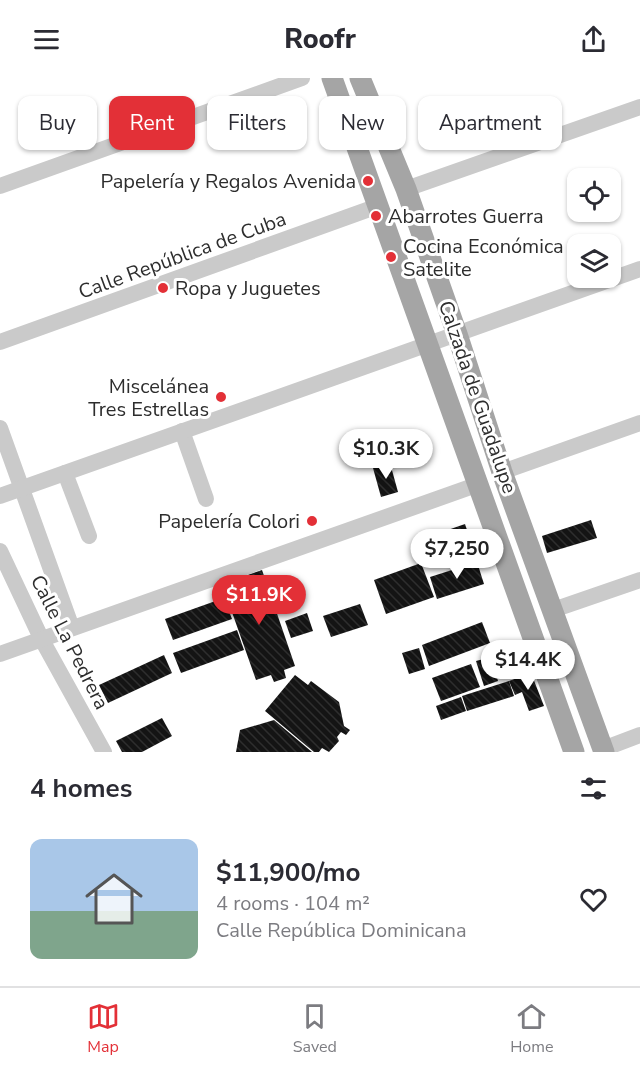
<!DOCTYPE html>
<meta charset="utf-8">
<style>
body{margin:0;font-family:"Nunito Sans",sans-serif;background:#f7f7f7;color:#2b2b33;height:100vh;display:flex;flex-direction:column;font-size:22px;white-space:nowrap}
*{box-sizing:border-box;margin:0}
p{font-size:20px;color:#7c7c81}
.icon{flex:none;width:33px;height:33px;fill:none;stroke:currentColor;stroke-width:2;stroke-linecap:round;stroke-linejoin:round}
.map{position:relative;height:674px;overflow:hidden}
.side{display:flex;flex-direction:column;background:#fff;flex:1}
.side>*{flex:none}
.banner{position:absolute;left:18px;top:18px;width:604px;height:54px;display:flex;gap:12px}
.buttons{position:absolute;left:567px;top:90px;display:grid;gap:12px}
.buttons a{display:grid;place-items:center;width:54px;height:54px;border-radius:12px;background:#fff;box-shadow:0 2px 4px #0004;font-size:30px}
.price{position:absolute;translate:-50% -51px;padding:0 14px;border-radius:21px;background:#fff;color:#222;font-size:20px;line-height:39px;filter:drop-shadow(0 2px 3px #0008)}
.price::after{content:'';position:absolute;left:50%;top:36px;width:18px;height:14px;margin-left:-9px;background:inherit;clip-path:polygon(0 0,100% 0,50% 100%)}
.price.current{background:#e33037;color:#fff}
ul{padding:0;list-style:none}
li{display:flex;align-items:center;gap:18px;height:150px;padding:0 30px}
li+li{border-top:2px solid #e1e1e2}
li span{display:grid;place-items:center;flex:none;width:168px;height:120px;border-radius:12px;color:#555}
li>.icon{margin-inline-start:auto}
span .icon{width:72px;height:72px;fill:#fffc;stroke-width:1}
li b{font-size:26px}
h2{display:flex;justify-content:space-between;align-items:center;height:72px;padding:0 30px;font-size:26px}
.tag{padding:0 21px;border-radius:12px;background:#fff;box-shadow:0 2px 4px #0004;font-size:21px;line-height:54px}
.tag.current{background:#e33037;color:#fff}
header{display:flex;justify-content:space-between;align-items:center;height:78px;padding:0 30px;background:#fff;font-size:27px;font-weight:800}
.tabs{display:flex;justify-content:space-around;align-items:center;height:84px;border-top:2px solid #e1e1e2;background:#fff;font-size:16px;color:#7c7c81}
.tabs a{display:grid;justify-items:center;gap:3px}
.tabs .current{color:#e33037}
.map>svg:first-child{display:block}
</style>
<header><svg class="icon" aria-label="menu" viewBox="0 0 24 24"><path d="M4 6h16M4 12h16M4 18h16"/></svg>Roofr<svg class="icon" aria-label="share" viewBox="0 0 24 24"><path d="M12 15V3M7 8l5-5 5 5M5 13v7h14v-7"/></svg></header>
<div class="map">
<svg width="640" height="674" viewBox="0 0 640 674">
<defs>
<pattern id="building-back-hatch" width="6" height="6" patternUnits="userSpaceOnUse" patternTransform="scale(1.5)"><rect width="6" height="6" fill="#141414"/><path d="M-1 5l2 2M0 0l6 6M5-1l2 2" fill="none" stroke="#2e2e2e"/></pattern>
</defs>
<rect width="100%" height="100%" fill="#fff"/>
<g fill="url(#building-back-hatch)">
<polygon points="390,385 398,414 381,419 373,390"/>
<polygon points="591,442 597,460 547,475 542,458"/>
<polygon points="465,446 472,467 424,484 416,463"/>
<polygon points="477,484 484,506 437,521 430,499"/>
<polygon points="421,485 434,519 386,536 374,502"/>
<polygon points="262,492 295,588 284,592 286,600 274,604 271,597 256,602 222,506"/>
<polygon points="224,520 232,541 173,562 165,541"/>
<polygon points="360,526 368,547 331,559 323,538"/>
<polygon points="307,535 313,553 291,560 285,543"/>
<polygon points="482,544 490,565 429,588 422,567"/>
<polygon points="237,552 244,572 181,595 173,575"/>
<polygon points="419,570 425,591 409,596 402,575"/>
<polygon points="164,577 172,595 108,625 99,607"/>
<polygon points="491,579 498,603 484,608 476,583"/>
<polygon points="471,586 480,609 441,623 432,600"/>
<polygon points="531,595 544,628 529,633 522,614 515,617 509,603"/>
<polygon points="295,597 308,607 311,603 339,624 344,648 350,652 346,657 341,654 337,659 339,663 329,674 322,670 319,674 314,674 265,633"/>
<polygon points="509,603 514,618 467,633 462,618"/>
<polygon points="461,619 466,633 441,642 436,628"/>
<polygon points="162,640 172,658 142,674 122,674 116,663"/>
<polygon points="274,642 312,674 236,674 240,652"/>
</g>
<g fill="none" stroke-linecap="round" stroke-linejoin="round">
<g stroke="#cacaca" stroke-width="16">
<polyline points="0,108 302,0"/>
<polyline points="406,111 640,29"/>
<polyline points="0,264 378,128"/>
<polyline points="0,350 72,550"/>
<polyline points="182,353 206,421"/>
<polyline points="502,394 640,345"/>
<polyline points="65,395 89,458"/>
<polyline points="0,418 640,191"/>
<polyline points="0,473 42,562 104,674"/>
<polyline points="553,532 640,502"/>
<polyline points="0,576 479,406"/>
<polyline points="603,671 640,657"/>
</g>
<g stroke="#a5a5a5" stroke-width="21">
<polyline points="332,0 574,674"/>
<polyline points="360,0 406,111 457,256 502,394 604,674"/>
</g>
</g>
<g fill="#e33037" stroke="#fff" stroke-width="2">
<circle cx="368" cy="103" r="6"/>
<circle cx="376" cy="138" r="6"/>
<circle cx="391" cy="179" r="6"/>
<circle cx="163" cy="210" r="6"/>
<circle cx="221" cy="319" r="6"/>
<circle cx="312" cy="443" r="6"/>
</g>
<g text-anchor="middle" stroke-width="6" stroke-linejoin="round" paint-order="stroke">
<g font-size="20" fill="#2d2d2d" stroke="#fff" text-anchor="end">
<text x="356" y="110">Papelería y Regalos Avenida</text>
<text x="388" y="145" text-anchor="start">Abarrotes Guerra</text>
<text x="403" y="175" text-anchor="start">Cocina Económica<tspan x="403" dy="23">Satelite</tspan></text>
<text x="175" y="217" text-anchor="start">Ropa y Juguetes</text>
<text x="209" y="315">Miscelánea<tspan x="209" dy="23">Tres Estrellas</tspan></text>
<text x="300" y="450">Papelería Colori</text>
</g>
<g font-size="20" fill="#2d2d2d" stroke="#fff">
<text transform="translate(182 177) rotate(-20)" y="7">Calle República de Cuba</text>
<text transform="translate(478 319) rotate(71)" y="7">Calzada de Guadalupe</text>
<text transform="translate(70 564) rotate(63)" y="7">Calle La Pedrera</text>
</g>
</g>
</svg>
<div class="buttons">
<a><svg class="icon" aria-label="locate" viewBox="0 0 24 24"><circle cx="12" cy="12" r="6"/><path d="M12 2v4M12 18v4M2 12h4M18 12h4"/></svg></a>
<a><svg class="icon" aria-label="layers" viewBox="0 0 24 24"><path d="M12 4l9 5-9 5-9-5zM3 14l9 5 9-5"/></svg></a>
</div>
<b class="price" style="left:386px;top:402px">$10.3K</b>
<b class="price" style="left:457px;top:502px">$7,250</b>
<b class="price current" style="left:259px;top:548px">$11.9K</b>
<b class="price" style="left:528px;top:613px">$14.4K</b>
<div class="banner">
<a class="tag">Buy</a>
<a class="tag current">Rent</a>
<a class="tag">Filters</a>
<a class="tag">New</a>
<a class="tag">Apartment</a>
</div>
</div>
<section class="side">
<h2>4 homes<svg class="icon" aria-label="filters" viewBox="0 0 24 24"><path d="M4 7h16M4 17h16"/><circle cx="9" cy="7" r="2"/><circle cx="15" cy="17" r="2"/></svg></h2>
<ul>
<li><span style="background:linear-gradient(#a9c7e8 60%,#7fa58c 0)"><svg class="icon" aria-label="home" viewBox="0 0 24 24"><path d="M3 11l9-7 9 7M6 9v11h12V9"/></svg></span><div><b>$11,900/mo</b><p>4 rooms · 104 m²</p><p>Calle República Dominicana</p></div><svg class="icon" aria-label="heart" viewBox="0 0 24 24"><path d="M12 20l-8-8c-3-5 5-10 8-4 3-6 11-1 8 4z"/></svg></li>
</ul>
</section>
<nav class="tabs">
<a class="current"><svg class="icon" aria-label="map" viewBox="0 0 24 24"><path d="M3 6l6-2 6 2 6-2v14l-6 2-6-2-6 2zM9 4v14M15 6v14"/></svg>Map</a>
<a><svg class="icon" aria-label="saved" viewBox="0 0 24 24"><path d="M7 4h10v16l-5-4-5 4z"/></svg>Saved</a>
<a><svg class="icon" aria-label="home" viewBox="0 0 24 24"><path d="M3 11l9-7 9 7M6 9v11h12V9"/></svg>Home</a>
</nav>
